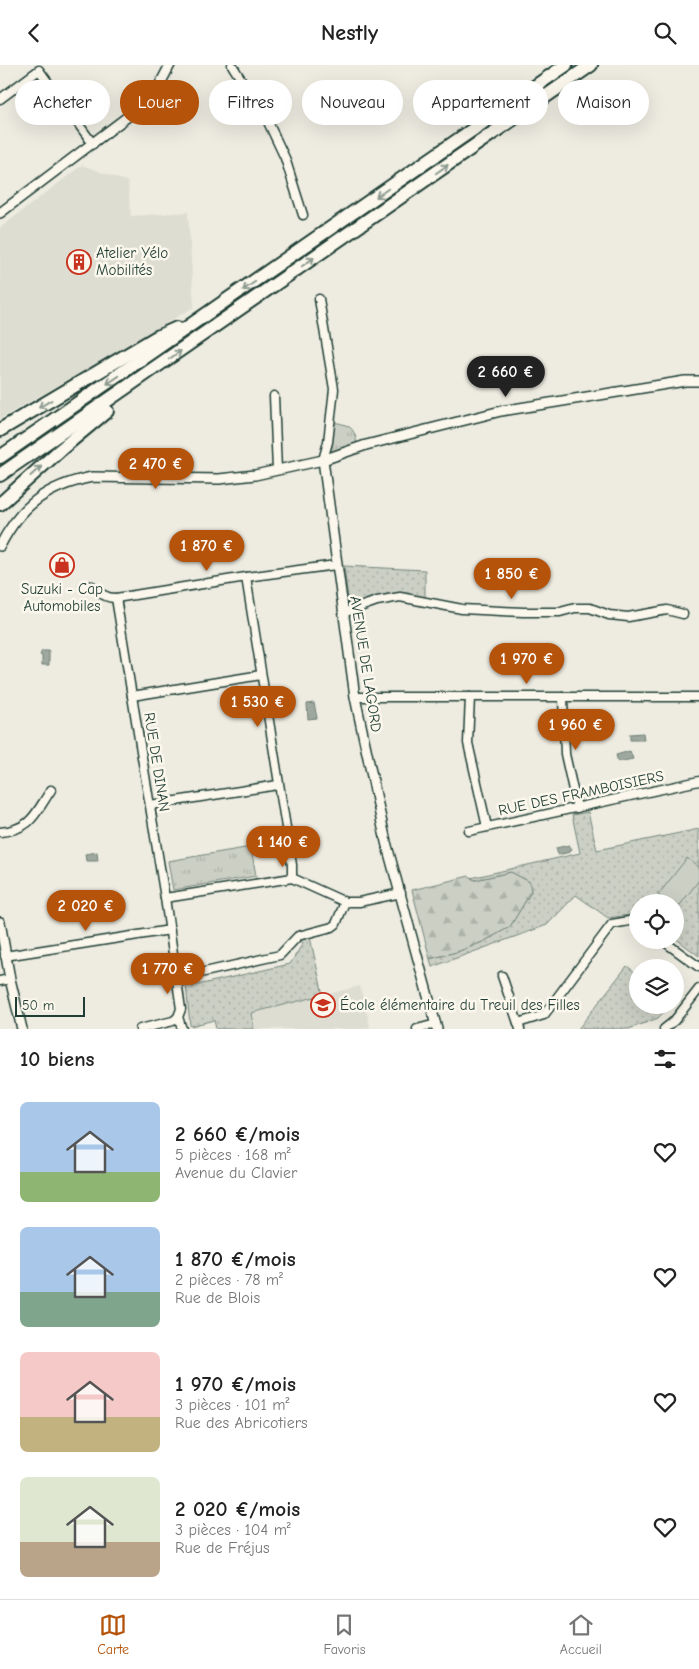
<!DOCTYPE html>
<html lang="fr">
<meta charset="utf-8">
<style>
body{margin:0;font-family:"Comic Neue",sans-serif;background:#f2f2f2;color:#222;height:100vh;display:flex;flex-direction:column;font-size:19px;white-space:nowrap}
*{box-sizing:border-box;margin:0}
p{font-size:16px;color:#767676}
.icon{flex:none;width:28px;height:28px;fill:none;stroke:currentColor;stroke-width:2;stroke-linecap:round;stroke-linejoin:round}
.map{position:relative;height:964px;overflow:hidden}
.drawer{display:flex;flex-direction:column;background:#fff;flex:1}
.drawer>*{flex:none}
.banner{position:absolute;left:15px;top:15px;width:670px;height:45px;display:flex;gap:10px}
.tools{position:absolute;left:629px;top:829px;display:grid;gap:10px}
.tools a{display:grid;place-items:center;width:55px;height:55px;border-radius:50%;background:#fff;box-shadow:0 5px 20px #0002;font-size:25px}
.scale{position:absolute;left:15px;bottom:12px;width:70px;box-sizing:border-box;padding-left:5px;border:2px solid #1f3d34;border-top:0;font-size:14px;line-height:18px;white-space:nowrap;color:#1f3d34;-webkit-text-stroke:4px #fbf7ec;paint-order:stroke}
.price{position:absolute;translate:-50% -42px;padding:0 11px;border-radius:18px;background:#b45309;color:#fff;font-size:16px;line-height:32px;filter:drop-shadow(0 1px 2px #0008)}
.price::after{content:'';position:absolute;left:50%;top:30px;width:15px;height:11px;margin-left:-8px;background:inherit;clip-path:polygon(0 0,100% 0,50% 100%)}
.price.active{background:#222;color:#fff}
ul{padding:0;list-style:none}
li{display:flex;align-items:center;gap:15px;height:125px;padding:0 20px}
li span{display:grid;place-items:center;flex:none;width:140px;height:100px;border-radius:8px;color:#555}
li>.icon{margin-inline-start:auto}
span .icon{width:60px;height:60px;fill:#fffc;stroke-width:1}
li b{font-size:21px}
h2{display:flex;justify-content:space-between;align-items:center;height:60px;padding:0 20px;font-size:21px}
.pill{padding:0 18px;border-radius:22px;background:#fff;box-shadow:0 5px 20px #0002;font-size:18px;line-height:45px}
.pill.active{background:#b45309;color:#fff}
header{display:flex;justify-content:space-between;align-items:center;height:65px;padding:0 20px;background:#fff;font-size:22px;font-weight:700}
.tab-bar{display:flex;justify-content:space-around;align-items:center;height:70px;border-top:1px solid #e0e0e0;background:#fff;font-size:14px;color:#767676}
.tab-bar a{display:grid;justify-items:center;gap:2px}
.tab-bar .active{color:#b45309}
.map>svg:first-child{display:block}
</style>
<header><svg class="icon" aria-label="back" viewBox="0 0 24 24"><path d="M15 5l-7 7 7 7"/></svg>Nestly<svg class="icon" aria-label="search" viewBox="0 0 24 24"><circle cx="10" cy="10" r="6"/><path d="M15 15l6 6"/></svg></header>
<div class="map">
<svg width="699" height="964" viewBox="0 0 699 964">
<defs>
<pattern id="grass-tufts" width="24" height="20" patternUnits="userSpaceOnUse" patternTransform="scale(1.25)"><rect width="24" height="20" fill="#cbcfc4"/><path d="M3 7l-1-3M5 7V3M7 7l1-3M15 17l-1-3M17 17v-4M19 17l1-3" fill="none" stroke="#aeb3a9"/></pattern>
<pattern id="forest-firs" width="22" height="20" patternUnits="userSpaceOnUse" patternTransform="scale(1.25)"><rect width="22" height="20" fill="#cbcfc4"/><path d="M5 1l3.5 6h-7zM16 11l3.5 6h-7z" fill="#aeb3a9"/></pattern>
<pattern id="park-dots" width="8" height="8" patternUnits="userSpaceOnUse" patternTransform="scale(1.25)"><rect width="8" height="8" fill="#cbcfc4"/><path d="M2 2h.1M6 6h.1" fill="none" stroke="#aeb3a9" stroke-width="1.8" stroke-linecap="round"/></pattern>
</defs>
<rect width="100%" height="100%" fill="#eeece1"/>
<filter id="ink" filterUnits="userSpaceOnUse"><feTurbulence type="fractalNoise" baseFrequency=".02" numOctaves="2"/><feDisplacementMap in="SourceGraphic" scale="10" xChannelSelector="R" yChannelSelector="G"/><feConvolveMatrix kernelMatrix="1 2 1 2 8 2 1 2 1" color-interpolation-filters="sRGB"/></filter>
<g filter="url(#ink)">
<g fill="#ddddd2">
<polygon points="82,100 128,117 131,151 188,147 194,242 0,354 0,163"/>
<polygon points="360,921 370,962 362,964 254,964 251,948"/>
</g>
<g fill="url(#grass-tufts)" stroke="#75867c">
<path d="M331 357C350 359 356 363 357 382L323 395Z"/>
<polygon points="251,782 256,811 173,825 168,796"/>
</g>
<polygon fill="url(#forest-firs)" stroke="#75867c" points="511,807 530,817 531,827 510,862 483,877 457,887 430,894 412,825 469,811 475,815"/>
<g fill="url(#park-dots)" stroke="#75867c">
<polygon points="344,501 425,505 425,532 401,529 390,529 349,542"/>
<polygon points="588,747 597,785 699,764 699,891 675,873 675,838 638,838 637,849 608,853 576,830 547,860 432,902 430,894 457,887 483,877 510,862 531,827 530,817 511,807 475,815 471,813 580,788 572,750"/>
<polygon points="310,872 323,930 251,948 254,964 216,964 214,955 191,961 190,960 186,920 192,918 193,921 290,899 303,878 299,874"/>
<polygon points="627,901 637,909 638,940 671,940 658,953 629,964 578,964"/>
</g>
<polygon fill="#cbcfc4" stroke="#75867c" points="687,793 699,802 699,815 677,844 675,843 675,838 668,837 658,830"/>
<g fill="#9fa89f" stroke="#6c7d74">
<polygon points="42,586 49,586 49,600 42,600 42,591 40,590"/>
<polygon points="314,638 317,653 308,654 307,639"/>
<polygon points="643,668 644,675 630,675 630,669"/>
<polygon points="630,686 633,694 618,697 616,690"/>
<polygon points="569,780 572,784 570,787 558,790 556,783"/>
<polygon points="97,787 98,796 86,796 85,789"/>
</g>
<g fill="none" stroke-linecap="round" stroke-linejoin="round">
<defs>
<g id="minor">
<polyline points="232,0 268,57 285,93 303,150"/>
<polyline points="0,34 39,5 93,79"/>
<polyline points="319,234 334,324 328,377 323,395"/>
<polyline points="274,331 277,405"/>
<polyline points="246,512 292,800 292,813"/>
<path d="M84 521H92C100 528 105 533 116 533L246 512 336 500"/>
<polyline points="116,533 165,833 181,944 178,952 182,964"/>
<polyline points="343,548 377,536 400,532 462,544 523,547 560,547 575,543 590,543 609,550 628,552 667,545 683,549"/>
<polyline points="132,631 261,610"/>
<polyline points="355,632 699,632"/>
<polyline points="470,632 468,678 487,762"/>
<polyline points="563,632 565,689 577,743"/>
<polyline points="150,740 278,720"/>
<polyline points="469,766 699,716"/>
<path d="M0 767C32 764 35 749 51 725"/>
<polyline points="165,833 292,813 345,837 359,837 401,828"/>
<polyline points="662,875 699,902"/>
<polyline points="5,891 170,865"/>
<polyline points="502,911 520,964"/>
<polyline points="178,913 280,890 298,871 332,862 336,859 345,837"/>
<polyline points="0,916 10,914"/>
<polyline points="518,958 544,950 612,859 635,855 638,857"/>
<polyline points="140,964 173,956 178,952"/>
<polyline points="417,964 436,959"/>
<polyline points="664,964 674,956 699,924"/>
</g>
<g id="tertiary">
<polyline points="0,148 147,37 160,19 170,0"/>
<polyline points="323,395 355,632 386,777 437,964"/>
<path d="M0 481C21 440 47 421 92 412L219 414 255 410 323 395 366 380 501 346 685 316H699"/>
<polyline points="0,857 10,914 22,964"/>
</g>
<g id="trunk">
<polyline points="0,365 157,272 177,263"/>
<polyline points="0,392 566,0"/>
<polyline points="0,410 591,0"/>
<polyline points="0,439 60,385 107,346"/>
</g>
</defs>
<use href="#minor" stroke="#1f3d34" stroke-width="11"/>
<use href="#tertiary" stroke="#1f3d34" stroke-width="12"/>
<use href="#trunk" stroke="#1f3d34" stroke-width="16"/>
<use href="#minor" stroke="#fbf7ec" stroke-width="8"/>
<use href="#tertiary" stroke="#fbf7ec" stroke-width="9"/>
<use href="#trunk" stroke="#fbf7ec" stroke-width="12"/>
</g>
<defs><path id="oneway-shaft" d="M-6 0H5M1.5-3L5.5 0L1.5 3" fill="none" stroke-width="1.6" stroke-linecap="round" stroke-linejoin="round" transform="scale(1.25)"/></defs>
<g stroke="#8d9a90">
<use href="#oneway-shaft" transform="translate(442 104) rotate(-35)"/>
<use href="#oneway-shaft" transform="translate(382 128) rotate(145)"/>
<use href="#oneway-shaft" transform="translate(308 197) rotate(-35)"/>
<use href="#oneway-shaft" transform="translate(249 221) rotate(145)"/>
<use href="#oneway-shaft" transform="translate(175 290) rotate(-35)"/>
<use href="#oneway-shaft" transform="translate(113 315) rotate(146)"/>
<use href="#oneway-shaft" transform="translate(45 339) rotate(149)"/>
<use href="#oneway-shaft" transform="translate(36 406) rotate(-42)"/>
</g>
</g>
<defs>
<symbol id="building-ring" viewBox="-11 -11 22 22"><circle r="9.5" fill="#fbf7ec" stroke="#c8321e" stroke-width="1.5"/><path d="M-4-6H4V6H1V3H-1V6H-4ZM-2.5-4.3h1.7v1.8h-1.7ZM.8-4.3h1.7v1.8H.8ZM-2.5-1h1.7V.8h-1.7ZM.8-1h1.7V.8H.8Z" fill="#c8321e"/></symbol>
<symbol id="shop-ring" viewBox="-11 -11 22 22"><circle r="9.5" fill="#fbf7ec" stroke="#c8321e" stroke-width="1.5"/><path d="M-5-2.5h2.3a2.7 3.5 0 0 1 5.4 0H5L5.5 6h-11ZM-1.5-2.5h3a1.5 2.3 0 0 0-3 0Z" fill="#c8321e"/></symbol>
<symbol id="school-ring" viewBox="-11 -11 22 22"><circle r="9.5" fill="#fbf7ec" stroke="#c8321e" stroke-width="1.5"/><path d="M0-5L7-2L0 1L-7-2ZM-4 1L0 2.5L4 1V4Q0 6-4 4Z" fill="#c8321e"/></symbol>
</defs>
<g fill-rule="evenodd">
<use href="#building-ring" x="65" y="183" width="28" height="28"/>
<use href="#shop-ring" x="48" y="486" width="28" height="28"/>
<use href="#school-ring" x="309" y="926" width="28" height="28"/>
</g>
<g text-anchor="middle" stroke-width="5" stroke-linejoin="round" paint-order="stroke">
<g font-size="15" fill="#1f3d34" stroke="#fbf7ec" text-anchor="start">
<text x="96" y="193">Atelier Yélo<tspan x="96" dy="17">Mobilités</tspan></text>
<text x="62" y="529" text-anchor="middle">Suzuki - Cap<tspan x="62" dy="17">Automobiles</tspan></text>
<text x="340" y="945">École élémentaire du Treuil des Filles</text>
</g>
<g font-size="15" fill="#1f3d34" stroke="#fbf7ec">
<text transform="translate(366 599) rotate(81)" y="5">AVENUE DE LAGORD</text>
<text transform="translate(157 697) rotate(81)" y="5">RUE DE DINAN</text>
<text transform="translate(581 728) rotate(-12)" y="5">RUE DES FRAMBOISIERS</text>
</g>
</g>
</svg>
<div class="tools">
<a><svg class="icon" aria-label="locate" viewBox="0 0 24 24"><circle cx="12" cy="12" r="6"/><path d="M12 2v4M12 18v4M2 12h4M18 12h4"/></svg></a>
<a><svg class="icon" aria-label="layers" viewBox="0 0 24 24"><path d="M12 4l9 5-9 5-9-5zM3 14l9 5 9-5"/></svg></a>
</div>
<div class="scale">50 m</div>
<b class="price active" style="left:506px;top:333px">2 660 €</b>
<b class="price" style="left:156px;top:425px">2 470 €</b>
<b class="price" style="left:207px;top:507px">1 870 €</b>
<b class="price" style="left:512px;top:535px">1 850 €</b>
<b class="price" style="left:527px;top:620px">1 970 €</b>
<b class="price" style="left:258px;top:663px">1 530 €</b>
<b class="price" style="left:576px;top:686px">1 960 €</b>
<b class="price" style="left:283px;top:803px">1 140 €</b>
<b class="price" style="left:86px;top:867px">2 020 €</b>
<b class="price" style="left:168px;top:930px">1 770 €</b>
<div class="banner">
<a class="pill">Acheter</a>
<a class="pill active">Louer</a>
<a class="pill">Filtres</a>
<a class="pill">Nouveau</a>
<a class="pill">Appartement</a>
<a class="pill">Maison</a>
</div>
</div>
<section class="drawer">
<h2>10 biens<svg class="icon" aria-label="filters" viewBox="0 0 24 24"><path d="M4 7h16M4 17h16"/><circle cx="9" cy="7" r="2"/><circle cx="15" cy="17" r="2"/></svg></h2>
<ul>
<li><span style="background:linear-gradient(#a9c7e8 70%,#8fb573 0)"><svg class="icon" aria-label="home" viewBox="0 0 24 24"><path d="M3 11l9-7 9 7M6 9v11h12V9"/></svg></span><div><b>2 660 €/mois</b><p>5 pièces · 168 m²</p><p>Avenue du Clavier</p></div><svg class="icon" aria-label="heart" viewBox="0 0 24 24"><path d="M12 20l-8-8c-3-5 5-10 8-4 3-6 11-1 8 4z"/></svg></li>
<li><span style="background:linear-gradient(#a9c7e8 65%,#7fa58c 0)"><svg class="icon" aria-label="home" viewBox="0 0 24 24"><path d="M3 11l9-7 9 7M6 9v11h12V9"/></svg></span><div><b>1 870 €/mois</b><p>2 pièces · 78 m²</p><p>Rue de Blois</p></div><svg class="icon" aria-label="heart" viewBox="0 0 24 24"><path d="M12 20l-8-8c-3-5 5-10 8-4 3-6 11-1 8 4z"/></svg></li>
<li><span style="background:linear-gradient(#f6c9c9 65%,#c2b280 0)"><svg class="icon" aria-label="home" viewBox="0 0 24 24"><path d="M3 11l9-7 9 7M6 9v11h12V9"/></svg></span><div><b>1 970 €/mois</b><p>3 pièces · 101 m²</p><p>Rue des Abricotiers</p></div><svg class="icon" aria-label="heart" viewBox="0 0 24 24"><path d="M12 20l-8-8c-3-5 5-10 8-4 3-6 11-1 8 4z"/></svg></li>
<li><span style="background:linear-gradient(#dfe7d0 65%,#b9a48a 0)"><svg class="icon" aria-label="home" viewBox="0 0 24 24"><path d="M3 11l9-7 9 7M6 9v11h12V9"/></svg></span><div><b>2 020 €/mois</b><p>3 pièces · 104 m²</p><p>Rue de Fréjus</p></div><svg class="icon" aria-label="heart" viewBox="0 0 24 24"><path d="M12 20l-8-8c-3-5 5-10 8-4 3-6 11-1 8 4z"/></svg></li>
</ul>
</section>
<nav class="tab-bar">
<a class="active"><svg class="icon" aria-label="map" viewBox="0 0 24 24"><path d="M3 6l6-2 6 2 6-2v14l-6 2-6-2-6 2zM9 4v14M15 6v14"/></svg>Carte</a>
<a><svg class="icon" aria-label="saved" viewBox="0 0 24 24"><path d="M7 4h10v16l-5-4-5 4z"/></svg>Favoris</a>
<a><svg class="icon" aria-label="home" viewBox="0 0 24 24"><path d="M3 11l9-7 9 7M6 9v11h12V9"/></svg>Accueil</a>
</nav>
